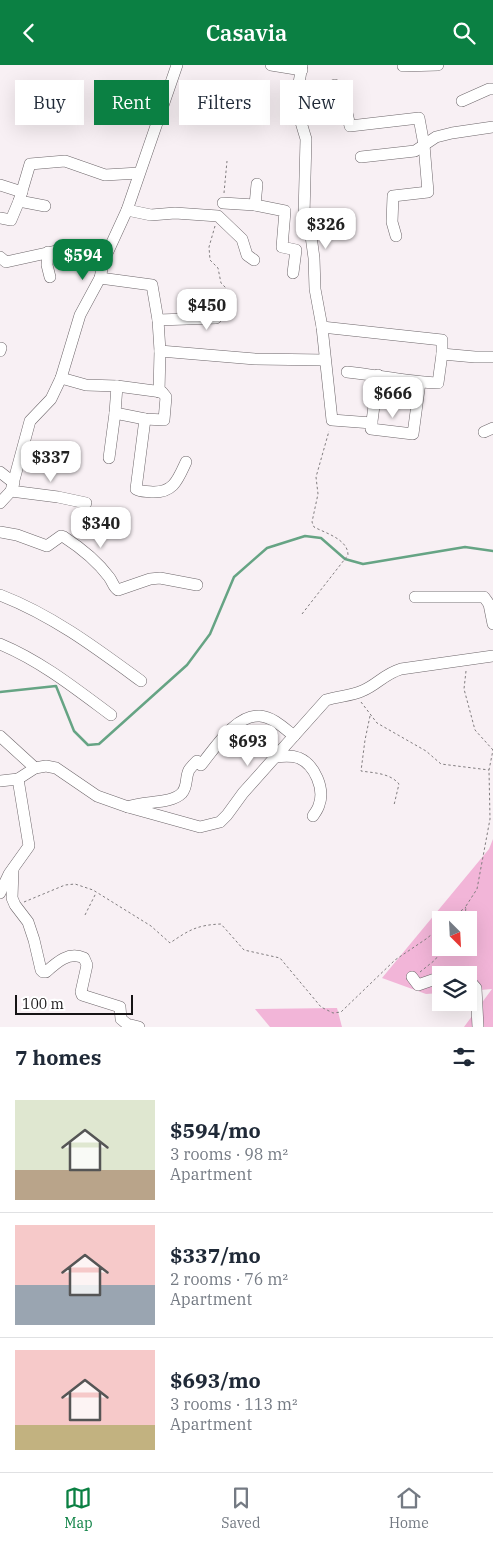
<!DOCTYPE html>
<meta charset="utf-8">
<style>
body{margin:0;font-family:"IBM Plex Serif",serif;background:#f2f2f3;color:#1f2937;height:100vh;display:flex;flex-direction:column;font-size:19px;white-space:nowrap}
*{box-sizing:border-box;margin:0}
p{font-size:16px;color:#747a83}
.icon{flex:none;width:28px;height:28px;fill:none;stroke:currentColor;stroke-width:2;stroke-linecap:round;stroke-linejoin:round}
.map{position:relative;height:962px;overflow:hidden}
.side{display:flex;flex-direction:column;background:#fff;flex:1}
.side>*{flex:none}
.hud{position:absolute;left:15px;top:15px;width:464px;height:45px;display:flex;gap:10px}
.needle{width:32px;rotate:156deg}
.controls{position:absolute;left:432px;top:846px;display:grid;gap:10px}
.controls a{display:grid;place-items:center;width:45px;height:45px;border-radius:0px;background:#fff;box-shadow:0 5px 20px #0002;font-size:25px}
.scale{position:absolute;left:15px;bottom:12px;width:118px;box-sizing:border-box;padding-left:5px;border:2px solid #161415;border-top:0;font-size:14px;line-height:18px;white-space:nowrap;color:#161415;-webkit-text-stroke:4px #fff;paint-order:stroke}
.price{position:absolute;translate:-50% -42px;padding:0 11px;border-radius:10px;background:#fff;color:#222;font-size:16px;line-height:32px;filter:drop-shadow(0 1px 2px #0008)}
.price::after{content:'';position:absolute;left:50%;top:30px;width:15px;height:11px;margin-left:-8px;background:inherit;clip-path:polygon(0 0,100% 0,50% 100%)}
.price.selected{background:#0b8043;color:#fff}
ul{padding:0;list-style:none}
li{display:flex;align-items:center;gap:15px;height:125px;padding:0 15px}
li+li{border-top:1px solid #e0e1e3}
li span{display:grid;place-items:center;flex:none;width:140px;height:100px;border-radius:0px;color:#555}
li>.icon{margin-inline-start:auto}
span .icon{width:60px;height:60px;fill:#fffc;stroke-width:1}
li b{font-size:21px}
h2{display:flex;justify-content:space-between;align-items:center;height:60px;padding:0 15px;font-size:21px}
.pill{padding:0 18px;border-radius:0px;background:#fff;box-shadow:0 5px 20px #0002;font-size:18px;line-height:45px}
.pill.selected{background:#0b8043;color:#fff}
header{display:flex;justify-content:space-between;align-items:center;height:65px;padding:0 15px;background:#0b8043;color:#fff;font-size:22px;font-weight:600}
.dock{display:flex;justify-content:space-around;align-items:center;height:70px;border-top:1px solid #e0e1e3;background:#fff;font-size:14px;color:#747a83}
.dock a{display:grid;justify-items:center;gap:2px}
.dock .selected{color:#0b8043}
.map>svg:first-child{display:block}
</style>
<header><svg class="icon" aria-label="back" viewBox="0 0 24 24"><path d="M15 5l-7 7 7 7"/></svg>Casavia<svg class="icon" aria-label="search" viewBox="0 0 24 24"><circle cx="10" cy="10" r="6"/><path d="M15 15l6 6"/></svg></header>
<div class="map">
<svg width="493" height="962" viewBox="0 0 493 962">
<rect width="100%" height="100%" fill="#f8f0f4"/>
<g fill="#f2b5d8" fill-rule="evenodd">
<path d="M493 774V962H464L492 924 469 926V910H441V928L426 929 382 913 489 784ZM441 855H469V882H441Z"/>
<polygon points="337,943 342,962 270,962 255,944"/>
</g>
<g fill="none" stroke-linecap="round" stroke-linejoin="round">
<polyline stroke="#66a484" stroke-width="2.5" points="0,627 56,621 74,666 88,680 99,679 187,600 210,569 234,512 267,483 305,471 321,473 345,494 363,499 465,482 493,486"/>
<defs>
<g id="minor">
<polyline points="271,0 302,5"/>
<polyline points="302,0 298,24 300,54 306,74 304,150 311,171 314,193 315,224 322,262 332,355 372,358"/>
<polyline points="403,1 438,0"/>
<polyline points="335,20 344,35 350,61 419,53 424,80 428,127 393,131 392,157 396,171"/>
<polyline points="462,36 489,24 493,24"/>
<polyline points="361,92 415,86 436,72 452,68 493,62"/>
<polyline points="0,120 22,127"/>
<polyline points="19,136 45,141"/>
<polyline points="223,138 255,140 285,146 282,182 296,185 293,208"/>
<polyline points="255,140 257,119"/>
<polyline points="127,145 151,150 175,148 218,151 242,174 247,190 254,195"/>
<polyline points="0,153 11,155 19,136 30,99 65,96 105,110 139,108"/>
<polyline points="48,187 47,200 50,212"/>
<polyline points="0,192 6,197 65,184 78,186 104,195"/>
<polyline points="100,213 152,220 158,255 160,286 255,294 325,295"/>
<polyline points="158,255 216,253 214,235"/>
<polyline points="322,262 442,275 442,289 475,292 493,292"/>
<polyline points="0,286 1,283"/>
<path d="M347 307C377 310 407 317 438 318L442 289"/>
<polyline points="378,310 371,364 413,369 420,317"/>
<polyline points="61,313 86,320 117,321 162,327 166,332 164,355 145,354 115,348 109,393"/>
<polyline points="159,327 160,286"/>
<polyline points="115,348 117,321"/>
<path d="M145 354 136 424C141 427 146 426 152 427 174 428 178 414 186 397"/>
<polyline points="484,367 493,363"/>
<polyline points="0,407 14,418"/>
<polyline points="11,426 58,432 86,438"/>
<polyline points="0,438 11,426 30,356 51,334 61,313 80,250 100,213 104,195 127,145 177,0"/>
<path d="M0 467 17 470 47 481 61 471 64 472C81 483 97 496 109 512 113 517 113 522 118 525L150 514 160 513 197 520"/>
<path d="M0 530C52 550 96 583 141 616"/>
<polyline points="415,532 484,532 489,539 493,559"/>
<path d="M0 579C41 596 76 624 111 650"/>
<polyline points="0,671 35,703"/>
<path d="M275 692C283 691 291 690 299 693 315 700 325 724 319 740 318 744 315 748 313 751"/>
<path d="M201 700C215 683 236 649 260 651 273 652 284 663 294 671"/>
<path d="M0 716 18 714 35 703 46 701 56 703 97 731 128 742 200 762 220 757 227 750 243 728 326 635C338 631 351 631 362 626 377 620 384 609 401 604L493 591"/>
<path d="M128 742C144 735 170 740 182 728 188 721 185 713 189 705 191 702 194 699 197 696"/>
<path d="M13 804 12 833 15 840 28 857 34 875 41 905 43 907H46C57 897 69 886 84 893L87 900 81 927 82 930 120 942 121 954 127 959 139 962"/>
<polyline points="0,828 9,809 29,781 18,714"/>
<polyline points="448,910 454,908 464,910"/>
<polyline points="412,912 418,920 441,912"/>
<polyline points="469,915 476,923 478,962"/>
</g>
</defs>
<use href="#minor" stroke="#6d666a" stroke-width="12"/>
<g stroke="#817d7f" stroke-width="1" stroke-dasharray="2.5 2.5" stroke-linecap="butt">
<polyline points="224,128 227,96"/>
<polyline points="215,161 209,182 210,195 218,203 221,218 227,224 227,233 232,249"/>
<path d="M302 549 348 490C348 474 325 468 314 462L312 457 318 429 316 412 318 405 329 366"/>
<polyline points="466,606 464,624 475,665 493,685"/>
<polyline points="361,637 377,658 426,686 441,699 489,705"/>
<path d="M370 651 365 675 361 706C374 708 390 708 399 719L394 740"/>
<path d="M24 837 65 820 75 819 93 825 151 861 170 878C189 865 197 860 221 859L244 885 280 893 321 942 333 948 341 947 395 895 426 874 441 862"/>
<polyline points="85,850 96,828"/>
<polyline points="449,855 466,842"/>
<polyline points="463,855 465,853 466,841 477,824 490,754 489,705 493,685"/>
<polyline points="420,907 435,895 444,882"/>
</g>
<use href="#minor" stroke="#fff" stroke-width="11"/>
</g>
</svg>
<div class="controls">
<a><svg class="needle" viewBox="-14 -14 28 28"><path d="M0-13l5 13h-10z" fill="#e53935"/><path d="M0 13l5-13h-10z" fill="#747a83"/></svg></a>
<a><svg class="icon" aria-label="layers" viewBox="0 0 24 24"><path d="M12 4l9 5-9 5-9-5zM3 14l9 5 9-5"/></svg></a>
</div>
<div class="scale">100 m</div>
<b class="price" style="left:326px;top:185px">$326</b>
<b class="price selected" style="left:83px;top:216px">$594</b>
<b class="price" style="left:207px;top:266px">$450</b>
<b class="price" style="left:393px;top:354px">$666</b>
<b class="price" style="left:51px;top:418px">$337</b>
<b class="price" style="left:101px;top:484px">$340</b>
<b class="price" style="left:248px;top:702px">$693</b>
<div class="hud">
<a class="pill">Buy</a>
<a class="pill selected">Rent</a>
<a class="pill">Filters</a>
<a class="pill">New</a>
</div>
</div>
<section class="side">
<h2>7 homes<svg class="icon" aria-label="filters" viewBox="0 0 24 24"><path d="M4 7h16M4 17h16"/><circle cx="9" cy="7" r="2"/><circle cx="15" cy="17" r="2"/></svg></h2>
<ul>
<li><span style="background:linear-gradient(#dfe7d0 70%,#b9a48a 0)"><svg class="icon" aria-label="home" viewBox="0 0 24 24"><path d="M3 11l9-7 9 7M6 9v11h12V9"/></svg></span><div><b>$594/mo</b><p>3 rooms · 98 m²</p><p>Apartment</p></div></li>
<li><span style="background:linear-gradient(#f6c9c9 60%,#9aa5b1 0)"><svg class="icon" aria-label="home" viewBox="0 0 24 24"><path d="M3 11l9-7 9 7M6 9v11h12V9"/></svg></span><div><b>$337/mo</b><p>2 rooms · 76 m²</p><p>Apartment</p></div></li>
<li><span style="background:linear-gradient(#f6c9c9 75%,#c2b280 0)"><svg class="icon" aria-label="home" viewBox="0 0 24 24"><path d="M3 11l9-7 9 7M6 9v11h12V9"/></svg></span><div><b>$693/mo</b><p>3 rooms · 113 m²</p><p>Apartment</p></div></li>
</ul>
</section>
<nav class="dock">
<a class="selected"><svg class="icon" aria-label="map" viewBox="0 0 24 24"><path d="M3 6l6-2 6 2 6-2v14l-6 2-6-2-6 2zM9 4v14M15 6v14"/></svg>Map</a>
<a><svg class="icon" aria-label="saved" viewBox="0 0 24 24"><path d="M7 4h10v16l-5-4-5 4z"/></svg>Saved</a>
<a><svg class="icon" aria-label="home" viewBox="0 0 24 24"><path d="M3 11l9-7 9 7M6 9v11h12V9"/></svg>Home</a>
</nav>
